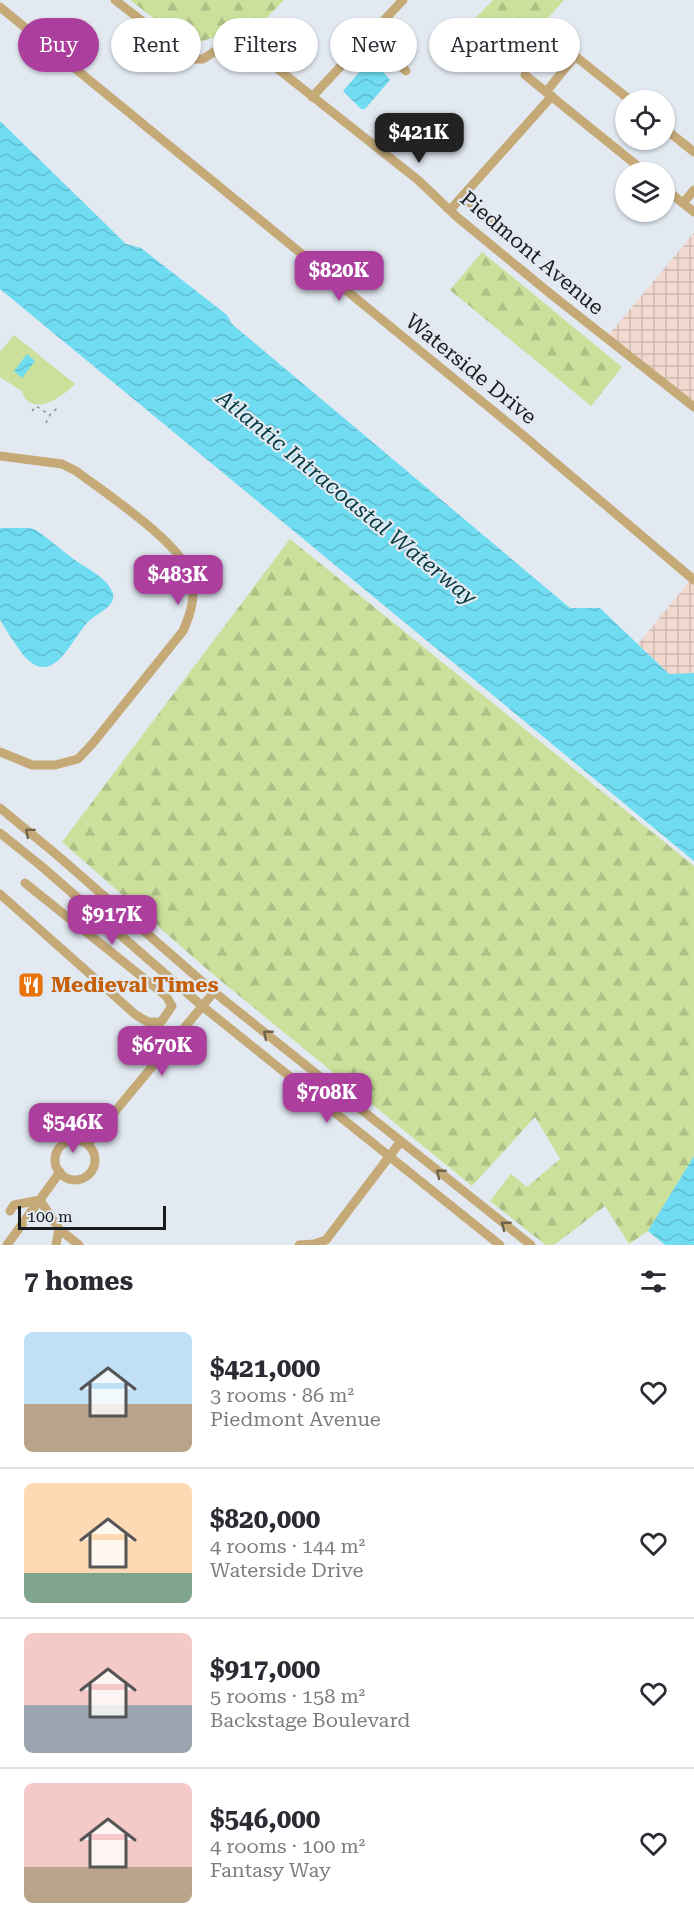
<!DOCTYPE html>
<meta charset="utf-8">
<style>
body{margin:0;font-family:"Roboto Serif",serif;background:#f2f2f3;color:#2b2b33;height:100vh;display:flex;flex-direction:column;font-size:22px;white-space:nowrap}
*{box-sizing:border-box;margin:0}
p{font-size:20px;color:#7c7c81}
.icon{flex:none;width:33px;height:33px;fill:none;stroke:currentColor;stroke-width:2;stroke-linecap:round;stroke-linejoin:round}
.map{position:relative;height:1245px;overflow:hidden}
.sheet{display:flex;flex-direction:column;background:#fff;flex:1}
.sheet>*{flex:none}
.top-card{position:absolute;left:18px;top:18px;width:658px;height:54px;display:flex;gap:12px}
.controls{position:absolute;left:615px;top:90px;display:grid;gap:12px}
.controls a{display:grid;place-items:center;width:60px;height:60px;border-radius:50%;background:#fff;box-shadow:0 2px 4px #0004;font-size:30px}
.scale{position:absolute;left:18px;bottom:15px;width:148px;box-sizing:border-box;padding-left:6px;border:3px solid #191c1e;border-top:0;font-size:16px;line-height:21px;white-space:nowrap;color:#191c1e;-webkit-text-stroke:4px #e2e9f1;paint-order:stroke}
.price{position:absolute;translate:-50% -51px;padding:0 14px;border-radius:12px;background:#ac3f9d;color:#fff;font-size:20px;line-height:39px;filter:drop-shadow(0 2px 3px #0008)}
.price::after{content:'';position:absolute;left:50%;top:36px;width:18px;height:14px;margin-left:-9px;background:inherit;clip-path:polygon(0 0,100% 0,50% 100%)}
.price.on{background:#222;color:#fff}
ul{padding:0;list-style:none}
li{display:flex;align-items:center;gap:18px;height:150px;padding:0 24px}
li+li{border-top:2px solid #e1e1e2}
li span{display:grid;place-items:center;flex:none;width:168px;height:120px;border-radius:9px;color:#555}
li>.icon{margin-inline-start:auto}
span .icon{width:72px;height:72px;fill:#fffc;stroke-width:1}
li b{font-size:26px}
h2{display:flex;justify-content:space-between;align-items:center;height:72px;padding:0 24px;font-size:26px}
.chip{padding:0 21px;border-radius:27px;background:#fff;box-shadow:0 2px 4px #0004;font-size:21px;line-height:54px}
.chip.on{background:#ac3f9d;color:#fff}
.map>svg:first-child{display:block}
</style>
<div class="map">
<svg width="694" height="1245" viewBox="0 0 694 1245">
<defs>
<pattern id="industrial-grid" width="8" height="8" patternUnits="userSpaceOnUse" patternTransform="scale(1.5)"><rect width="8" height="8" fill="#f1d9cf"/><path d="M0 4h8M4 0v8" fill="none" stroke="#cebab1"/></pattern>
<pattern id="forest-firs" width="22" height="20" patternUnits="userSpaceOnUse" patternTransform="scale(1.5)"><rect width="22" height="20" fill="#cae09b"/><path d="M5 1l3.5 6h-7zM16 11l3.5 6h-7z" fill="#adc085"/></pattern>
<pattern id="water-waves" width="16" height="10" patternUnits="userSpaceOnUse" patternTransform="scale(1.5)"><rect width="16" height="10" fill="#70dcf1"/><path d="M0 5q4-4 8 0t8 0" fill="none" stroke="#60bcce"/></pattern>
</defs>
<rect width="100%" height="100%" fill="#e2e9f1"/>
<g fill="url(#industrial-grid)">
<polygon points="694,233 694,407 606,338"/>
<polygon points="694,572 694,677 669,674 638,644 692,578"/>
</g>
<g fill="url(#forest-firs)">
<polygon points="130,0 284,0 261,23 189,45"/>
<polygon points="493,0 564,0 525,44 499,50 478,57 465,65 446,49"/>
<polygon points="482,252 622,367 591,406 450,290"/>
<polygon points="290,539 694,866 694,1156 648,1231 629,1244 605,1206 554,1245 546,1245 490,1201 511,1174 527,1187 560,1159 535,1117 472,1186 209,971 62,842"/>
</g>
<path fill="#cae09b" d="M14 335 75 384C63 397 30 419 22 391L0 377V352Z"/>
<g fill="url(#water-waves)">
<polygon points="368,62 375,62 390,80 365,109 361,109 343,91"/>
<polygon points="0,121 126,244 141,248 227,315 232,324 570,608 600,608 669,674 694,673 694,861 0,289"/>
<polygon points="27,354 35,361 22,378 14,371"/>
<path d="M0 528H30L36 530C49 539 60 549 72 558 85 568 108 577 113 594 116 606 98 613 90 620 72 636 55 689 25 657 22 654 1 623 0 619 0 613 0 603 0 596 0 573 0 551 0 528Z"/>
<polygon points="694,1156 694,1245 665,1245 648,1231"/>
</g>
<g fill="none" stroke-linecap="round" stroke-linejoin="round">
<g stroke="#8c9197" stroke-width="1.5" stroke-dasharray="3 4.5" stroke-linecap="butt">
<polyline points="32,411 36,406 50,415"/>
<polyline points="46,423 51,413 59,407"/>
</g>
<g stroke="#c5aa78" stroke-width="9">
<polyline points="115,0 191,59 203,59 232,40 245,43 418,180 457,217 552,295 694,407"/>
<polyline points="0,7 518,431 694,580"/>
<polyline points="369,36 406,71"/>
<polyline points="525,75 645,172"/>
<polyline points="546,92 575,56 630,100"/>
<polyline points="312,97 403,0"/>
<polyline points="664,128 694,152"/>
<polyline points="664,188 694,212"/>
<polyline points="463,197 494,223"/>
<polyline points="683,203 694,190"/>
<polyline points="450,210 552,96"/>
<path d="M0 456 62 464 76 471C105 493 183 544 191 577 196 596 191 613 183 631L93 743 78 759 55 765H32L0 752"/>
<polyline points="0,808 57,855 214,992 531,1245"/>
<polyline points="0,833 40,865 202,1006 500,1245"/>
<polyline points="0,894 136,1015 148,1022 161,1022 172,1006 166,996 25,883"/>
<circle cx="75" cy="1160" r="20"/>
<polyline points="88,1144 214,992"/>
<polyline points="40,1200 59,1229 79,1245"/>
<polyline points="10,1211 14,1205 40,1200"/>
<polyline points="7,1245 60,1172"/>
<polyline points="56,1245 59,1229"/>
<polyline points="299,1245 314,1244 326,1240 401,1141"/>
</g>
</g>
<defs><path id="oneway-chevron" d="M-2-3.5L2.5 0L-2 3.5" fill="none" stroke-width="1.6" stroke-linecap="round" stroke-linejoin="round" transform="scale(1.5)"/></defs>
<g stroke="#6f634b">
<use href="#oneway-chevron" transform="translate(29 832) rotate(-140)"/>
<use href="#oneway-chevron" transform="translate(267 1034) rotate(-141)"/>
<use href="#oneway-chevron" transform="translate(440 1173) rotate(-141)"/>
<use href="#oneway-chevron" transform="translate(505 1225) rotate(-141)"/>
</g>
<defs>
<symbol id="restaurant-square" viewBox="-11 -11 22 22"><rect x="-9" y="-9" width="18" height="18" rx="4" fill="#e8710a" stroke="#e2e9f1"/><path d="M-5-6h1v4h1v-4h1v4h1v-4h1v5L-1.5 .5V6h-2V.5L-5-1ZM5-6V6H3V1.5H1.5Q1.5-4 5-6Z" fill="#fff"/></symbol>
</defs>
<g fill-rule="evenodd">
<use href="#restaurant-square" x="16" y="970" width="30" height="30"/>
</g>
<g text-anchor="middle" stroke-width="4.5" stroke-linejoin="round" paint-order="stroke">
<g font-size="21" fill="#191c1e" stroke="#e2e9f1">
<text transform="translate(532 253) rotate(40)" y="7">Piedmont Avenue</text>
<text transform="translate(471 369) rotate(39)" y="7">Waterside Drive</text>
</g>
<g font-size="21" font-weight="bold" fill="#c56008" stroke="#e2e9f1" text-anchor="start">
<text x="51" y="992">Medieval Times</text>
</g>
<g font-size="22" font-style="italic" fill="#063b44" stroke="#e2e9f1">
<text transform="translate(347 497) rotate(39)" y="8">Atlantic Intracoastal Waterway</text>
</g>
</g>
</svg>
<div class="controls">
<a><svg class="icon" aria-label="locate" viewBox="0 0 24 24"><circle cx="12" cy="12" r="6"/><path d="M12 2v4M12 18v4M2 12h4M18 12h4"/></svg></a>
<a><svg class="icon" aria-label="layers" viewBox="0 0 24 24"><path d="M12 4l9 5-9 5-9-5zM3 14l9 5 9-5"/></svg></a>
</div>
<div class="scale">100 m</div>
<b class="price on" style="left:419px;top:164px">$421K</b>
<b class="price" style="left:339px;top:302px">$820K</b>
<b class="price" style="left:178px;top:606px">$483K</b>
<b class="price" style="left:112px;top:946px">$917K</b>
<b class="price" style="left:162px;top:1077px">$670K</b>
<b class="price" style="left:327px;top:1124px">$708K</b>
<b class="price" style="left:73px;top:1154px">$546K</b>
<div class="top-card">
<a class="chip on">Buy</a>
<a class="chip">Rent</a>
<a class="chip">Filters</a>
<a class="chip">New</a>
<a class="chip">Apartment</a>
</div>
</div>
<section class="sheet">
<h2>7 homes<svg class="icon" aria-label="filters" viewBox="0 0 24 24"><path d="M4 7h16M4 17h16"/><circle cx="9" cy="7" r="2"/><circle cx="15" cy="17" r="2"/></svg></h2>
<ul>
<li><span style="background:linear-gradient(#bfe0f5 60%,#b9a48a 0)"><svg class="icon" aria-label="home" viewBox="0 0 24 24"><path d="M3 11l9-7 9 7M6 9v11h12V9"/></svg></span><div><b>$421,000</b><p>3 rooms · 86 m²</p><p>Piedmont Avenue</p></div><svg class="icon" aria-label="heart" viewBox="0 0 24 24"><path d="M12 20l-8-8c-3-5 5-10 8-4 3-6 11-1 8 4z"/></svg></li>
<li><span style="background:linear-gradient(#ffd9b3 75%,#7fa58c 0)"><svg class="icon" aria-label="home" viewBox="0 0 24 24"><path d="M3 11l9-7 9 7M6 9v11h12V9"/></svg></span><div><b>$820,000</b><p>4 rooms · 144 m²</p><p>Waterside Drive</p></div><svg class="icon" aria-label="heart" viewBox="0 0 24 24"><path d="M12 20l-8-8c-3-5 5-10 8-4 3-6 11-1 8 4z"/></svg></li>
<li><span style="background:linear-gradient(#f6c9c9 60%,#9aa5b1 0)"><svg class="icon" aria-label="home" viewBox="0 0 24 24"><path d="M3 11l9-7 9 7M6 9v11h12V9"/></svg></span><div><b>$917,000</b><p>5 rooms · 158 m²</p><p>Backstage Boulevard</p></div><svg class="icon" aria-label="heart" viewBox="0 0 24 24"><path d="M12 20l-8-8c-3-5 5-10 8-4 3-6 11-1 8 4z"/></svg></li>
<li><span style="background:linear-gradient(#f6c9c9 70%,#b9a48a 0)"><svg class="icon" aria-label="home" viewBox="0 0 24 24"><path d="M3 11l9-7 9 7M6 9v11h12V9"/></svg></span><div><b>$546,000</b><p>4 rooms · 100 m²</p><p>Fantasy Way</p></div><svg class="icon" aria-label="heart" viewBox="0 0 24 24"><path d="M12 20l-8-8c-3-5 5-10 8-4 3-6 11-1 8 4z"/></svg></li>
</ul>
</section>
